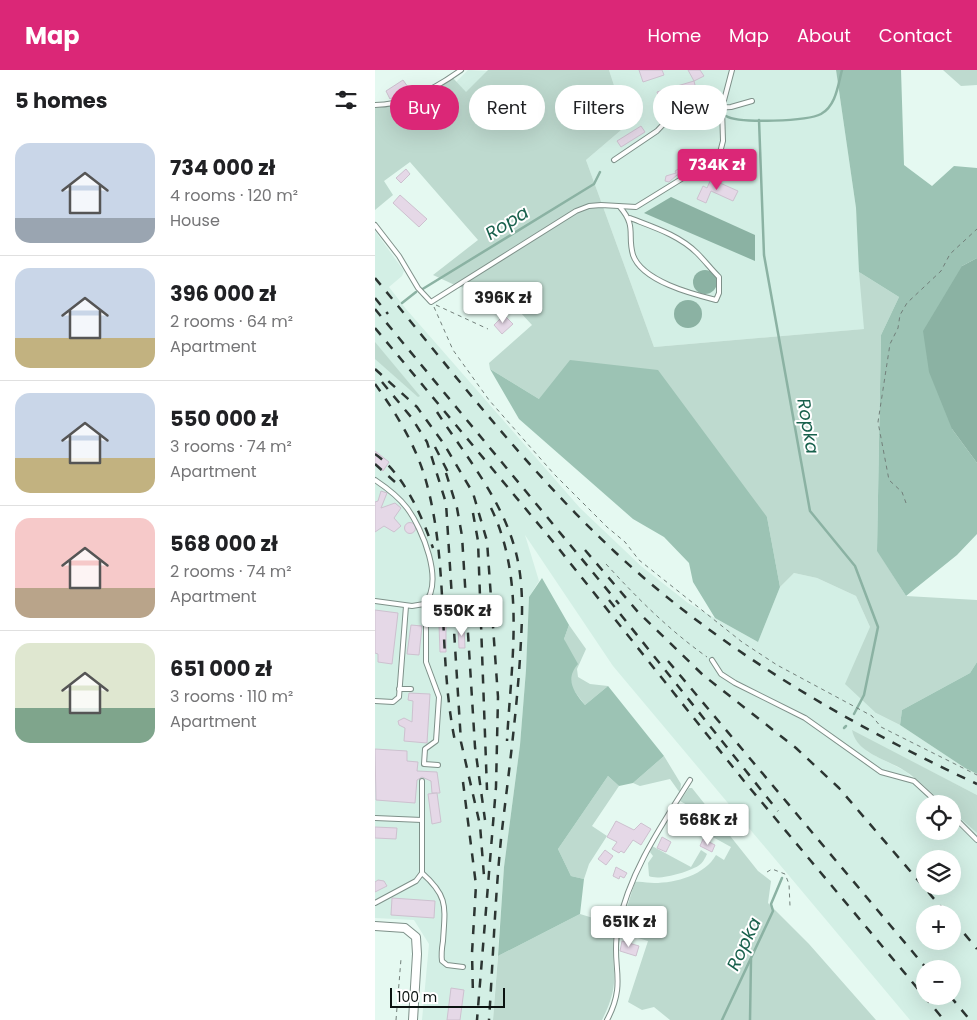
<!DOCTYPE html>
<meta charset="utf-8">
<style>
body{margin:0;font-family:Poppins,sans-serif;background:#f2f2f2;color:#202124;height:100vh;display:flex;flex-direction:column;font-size:19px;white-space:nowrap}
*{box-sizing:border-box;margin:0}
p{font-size:16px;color:#757577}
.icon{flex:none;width:28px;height:28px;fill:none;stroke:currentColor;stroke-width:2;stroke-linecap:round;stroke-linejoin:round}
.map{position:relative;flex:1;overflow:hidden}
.panel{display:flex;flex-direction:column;background:#fff;width:375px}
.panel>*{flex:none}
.banner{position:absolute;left:15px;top:15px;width:475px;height:45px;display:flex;gap:10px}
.tools{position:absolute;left:541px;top:725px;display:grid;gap:10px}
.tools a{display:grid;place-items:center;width:45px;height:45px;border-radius:50%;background:#fff;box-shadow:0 5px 20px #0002;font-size:25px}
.scale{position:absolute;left:15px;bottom:12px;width:115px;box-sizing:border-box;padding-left:5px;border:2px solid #0b1210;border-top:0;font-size:14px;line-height:18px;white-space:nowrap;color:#0b1210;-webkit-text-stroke:4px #fff;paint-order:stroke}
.price{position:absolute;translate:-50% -42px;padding:0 11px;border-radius:5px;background:#fff;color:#222;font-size:16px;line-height:32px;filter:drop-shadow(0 1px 2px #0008)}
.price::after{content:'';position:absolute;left:50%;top:30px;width:15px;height:11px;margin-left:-8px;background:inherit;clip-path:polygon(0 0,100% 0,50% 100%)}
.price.on{background:#db2777;color:#fff}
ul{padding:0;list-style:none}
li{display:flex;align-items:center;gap:15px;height:125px;padding:0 15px}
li+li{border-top:1px solid #e0e0e0}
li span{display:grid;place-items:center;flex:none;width:140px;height:100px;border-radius:15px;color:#555}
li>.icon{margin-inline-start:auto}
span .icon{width:60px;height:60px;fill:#fffc;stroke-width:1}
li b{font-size:21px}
h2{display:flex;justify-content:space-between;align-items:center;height:60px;padding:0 15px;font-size:21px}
.tag{padding:0 18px;border-radius:22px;background:#fff;box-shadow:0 5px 20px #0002;font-size:18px;line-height:45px}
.tag.on{background:#db2777;color:#fff}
header{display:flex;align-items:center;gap:30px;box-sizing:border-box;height:70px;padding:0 25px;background:#db2777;color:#fff}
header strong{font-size:24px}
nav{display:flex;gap:28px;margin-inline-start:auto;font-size:18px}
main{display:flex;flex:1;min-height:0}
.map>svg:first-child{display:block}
</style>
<header>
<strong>Map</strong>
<nav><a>Home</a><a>Map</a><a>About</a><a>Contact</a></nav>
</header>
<main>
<section class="panel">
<h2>5 homes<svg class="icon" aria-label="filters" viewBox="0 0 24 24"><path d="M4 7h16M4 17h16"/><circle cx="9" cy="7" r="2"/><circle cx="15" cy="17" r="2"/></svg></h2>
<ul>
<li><span style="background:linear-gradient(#c9d6e8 75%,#9aa5b1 0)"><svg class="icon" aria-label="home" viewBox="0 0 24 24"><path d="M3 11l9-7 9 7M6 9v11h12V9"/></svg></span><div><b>734 000 zł</b><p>4 rooms · 120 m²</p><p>House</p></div></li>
<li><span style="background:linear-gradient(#c9d6e8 70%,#c2b280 0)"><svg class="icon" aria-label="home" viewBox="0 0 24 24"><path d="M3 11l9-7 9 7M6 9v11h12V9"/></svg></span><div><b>396 000 zł</b><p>2 rooms · 64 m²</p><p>Apartment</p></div></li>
<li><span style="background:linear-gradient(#c9d6e8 65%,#c2b280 0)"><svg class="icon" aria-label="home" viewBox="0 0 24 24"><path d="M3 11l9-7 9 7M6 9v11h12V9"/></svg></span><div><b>550 000 zł</b><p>3 rooms · 74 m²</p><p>Apartment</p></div></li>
<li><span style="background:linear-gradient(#f6c9c9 70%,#b9a48a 0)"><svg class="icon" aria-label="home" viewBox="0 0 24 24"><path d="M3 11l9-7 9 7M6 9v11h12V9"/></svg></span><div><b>568 000 zł</b><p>2 rooms · 74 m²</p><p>Apartment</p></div></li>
<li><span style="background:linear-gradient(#dfe7d0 65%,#7fa58c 0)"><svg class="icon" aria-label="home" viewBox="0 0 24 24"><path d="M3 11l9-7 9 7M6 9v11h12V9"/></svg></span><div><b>651 000 zł</b><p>3 rooms · 110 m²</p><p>Apartment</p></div></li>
</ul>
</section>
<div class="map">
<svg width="602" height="950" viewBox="0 0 602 950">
<rect width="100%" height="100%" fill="#e5f9f1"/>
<g fill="#d3efe5" fill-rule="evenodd">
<polygon points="93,0 114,1 91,23 81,12"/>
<polygon points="234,0 461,0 481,138 490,259 279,277 211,90 252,55"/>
<path d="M0 161 29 201 27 206 14 217 31 239 205 438 266 496 313 533 383 572 405 517 419 503 442 508 481 526 495 557 501 643 525 655 590 698 602 704V725L477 661 493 682 530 701 569 734H550V761H578V742L602 763V950H535L238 596 150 465 164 511 154 527 151 600 145 675 129 797 118 950H47L54 874 39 850 0 848ZM550 789H578V816H550ZM550 844H578V871H550ZM550 899H578V926H550Z"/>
</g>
<g fill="#bedacf">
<path d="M113 0H234L252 55 211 90 279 277 489 259 484 202 524 227 506 265 502 480 531 526 602 530V592L595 603 527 640 525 655 501 643 470 614 495 557 481 526 442 508 419 503 405 517 392 447 164 329 115 299 114 293 157 255 133 229 82 216 58 205 103 170 35 92 9 111 18 125 0 140V36L2 38C30 36 55 23 78 8L91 22Z"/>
<polygon points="568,0 602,0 602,15 586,16"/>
<polygon points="0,272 45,326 43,327 0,289"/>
<polygon points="194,555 211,579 202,599 203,607 215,614 233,616 210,635 196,617 196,601 189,569"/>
<path d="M477 660 602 725V763L578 742V734H569C556 723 544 710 530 701 512 689 482 684 477 660Z"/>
<polygon points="289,686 306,714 305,723 295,709 265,716 258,713"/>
<polygon points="233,706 244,716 217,756 232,766 214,794 209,809 196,806 183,779"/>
<path d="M314 718H317L383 801 396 811 393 833 434 874 501 950H295L279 937 267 940 253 932 273 871 246 863 243 882 244 862 260 812C266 811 273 813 279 813 301 813 330 805 341 785L349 790 356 777 325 760 332 746 305 731Z"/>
<path d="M277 776 316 797 326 780 332 784C330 788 328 793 323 796 313 802 284 811 274 806L273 793 278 786 275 782Z"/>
<path d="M205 844 241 855C235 875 240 893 239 913 238 926 233 938 227 950H118L123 886Z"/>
</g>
<g fill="#9cc3b4">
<polygon points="461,0 526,0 529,95 557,116 579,96 602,98 602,188 587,196 577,359 602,393 602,464 582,485 531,526 502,481 506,265 524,227 484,202 481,138"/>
<polygon points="195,290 283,300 392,447 405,517 383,572 340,548 318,512 314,493 289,467 258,449 144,349 115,299 164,329"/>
<path d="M167 508 194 555 189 569 203 594C190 609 198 621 210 635L233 616 289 686 258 713 244 716 233 706 183 779 196 806 209 809 205 844 123 886 129 797 145 675 151 600 154 527Z"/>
<polygon points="602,592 602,704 590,698 525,655 527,640 595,603"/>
</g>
<g fill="#8bb2a3">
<polygon points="331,84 337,93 326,101 319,91"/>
<polygon points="296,127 380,165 380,191 269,143"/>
<polygon points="602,188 602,393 577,359 554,302 548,261 587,196"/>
<circle cx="330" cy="212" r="12"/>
<circle cx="313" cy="244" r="14"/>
</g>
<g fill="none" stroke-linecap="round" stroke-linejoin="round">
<g stroke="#8bb2a3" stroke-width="2.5">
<path d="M351 46C364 54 433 51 446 44 461 36 463 15 467 0"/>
<polyline points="384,50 389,185 435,441 480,496 503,557 489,625 479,644"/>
<polyline points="295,58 343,45"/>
<polyline points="46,220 219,114 225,102"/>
<polyline points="27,233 41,222"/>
<polyline points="469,658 471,656"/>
<polyline points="347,950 398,841 396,834 407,808"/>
<polyline points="375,950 376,889"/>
</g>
</g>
<g fill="#e5d8e7" stroke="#cdc1cf">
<polygon points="264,0 287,0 289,5 268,12"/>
<polygon points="313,0 325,0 329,6 319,11"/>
<polygon points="28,10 33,17 15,29 11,21"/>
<polygon points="319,11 322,23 286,34 282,22"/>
<polygon points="266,56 270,62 246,77 242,71"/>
<polygon points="305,98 308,104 302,105 294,112 290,111 291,106 301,103 300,101"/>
<polygon points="31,99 35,104 26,113 21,108"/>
<polygon points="336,109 363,121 358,131 336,121 331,133 322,129 328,116 332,118"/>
<polygon points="25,125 52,149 44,157 18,133"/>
<polygon points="129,245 138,254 127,264 119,255"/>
<polygon points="0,381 14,392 8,401 0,395"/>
<polygon points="6,421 12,423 6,438 20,433 26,438 19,448 26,456 19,462 9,456 0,462 0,432 3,431"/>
<circle cx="35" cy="458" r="5.5"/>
<polygon points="0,540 23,543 17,594 3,592 3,584 0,583"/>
<polygon points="71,554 71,582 65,582 64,555"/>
<polygon points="36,555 47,556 44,585 32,584"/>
<polygon points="83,557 89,557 90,578 84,578"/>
<polygon points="34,623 55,624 52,673 29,671 30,658 24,655 23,651 29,648 37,652 38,631 33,630"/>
<polygon points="0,679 32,681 32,691 43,692 42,701 62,702 65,723 57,723 56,711 47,707 42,710 40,733 1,730"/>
<polygon points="62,723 66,752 57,754 53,724"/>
<polygon points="304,739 322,748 319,755 301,746"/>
<polygon points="241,751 259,760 266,753 276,759 266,775 258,770 249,783 246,781 244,783 237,779 242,772 232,767"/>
<polygon points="0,757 22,758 21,769 0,768"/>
<polygon points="287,767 296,772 291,782 282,778"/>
<polygon points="328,769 340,775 337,782 325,776"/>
<polygon points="230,780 238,786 231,795 223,789"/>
<polygon points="241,797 252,803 249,808 245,806 244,809 238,806"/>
<polygon points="3,810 9,811 12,816 0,822 0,812"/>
<polygon points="17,828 60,831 59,848 16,845"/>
<polygon points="247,871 264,876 261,886 245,881"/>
<polygon points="76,918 89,920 85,950 72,950"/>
</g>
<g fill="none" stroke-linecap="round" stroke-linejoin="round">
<defs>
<g id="service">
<path d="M0 35C31 35 61 18 86 0"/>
<polyline points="239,90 282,61 297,45 324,39 356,37 377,31"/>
<path d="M245 137C262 157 252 164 258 185 267 211 317 224 341 230L344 223V207C336 199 330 191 322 183 304 165 278 157 255 148"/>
<polyline points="0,155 24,186 43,218 56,232 201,141 214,136 226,135 261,137 308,108 327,104 342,94 348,71 347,38 357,0"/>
<path d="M0 410C12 418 23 426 32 438 47 458 70 512 49 534L37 536 0 531"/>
<polyline points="49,534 51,544 51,592 64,627 61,671 50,679 49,694 63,695"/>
<polyline points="337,590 346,604 360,613 430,648 506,702 539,711 564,734"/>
<polyline points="24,619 36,619"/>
<polyline points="0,631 18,632 24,627 31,536"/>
<polyline points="578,746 602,770"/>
<polyline points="0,748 47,750"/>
<path d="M47 803C74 827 70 837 68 871 67 877 66 884 67 891L72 895 88 897"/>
<polyline points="0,833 41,811 47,803 47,711"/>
<path d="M232 950C253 911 235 895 243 857 254 803 286 756 315 710"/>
</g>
<polyline id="minor" points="0,856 30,858 41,867 42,884 38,950"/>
</defs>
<use href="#service" stroke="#7e9089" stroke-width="6"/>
<use href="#minor" stroke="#7e9089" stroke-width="10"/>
<g stroke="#727f7a" stroke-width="1" stroke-dasharray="4 4" stroke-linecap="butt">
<polyline points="61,235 113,259"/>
<polyline points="59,237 78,280 114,330 179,404 232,457 250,472 264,490 367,572 402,595 497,646 506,657 602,705"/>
<polyline points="531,433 527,422 514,410 503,352 515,274 523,258 525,245 532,233 566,201 575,184 602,159"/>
<path d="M231 494C263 529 294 560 332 587"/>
<polyline points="392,802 397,799 410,804 414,814 415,836"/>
<polyline points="21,950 26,889"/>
</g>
<use href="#service" stroke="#fff" stroke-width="4"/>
<use href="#minor" stroke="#fff" stroke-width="8"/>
<g stroke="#2c3532" stroke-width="2.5" stroke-dasharray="9 9" stroke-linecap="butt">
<path d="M0 208C77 301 151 399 240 482 344 579 473 654 602 714"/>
<polyline points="0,228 13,244"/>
<polyline points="0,239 244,534"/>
<polyline points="0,258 180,474 369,711 569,950"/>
<polyline points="0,299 42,337 69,374 98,423 112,471 123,627 121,717 102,950"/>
<polyline points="7,312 36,347 52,372 71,433 86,672 105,755 109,806"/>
<path d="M0 314C22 344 41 376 51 411 75 497 62 589 81 676"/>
<path d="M62 342C90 385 126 428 140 479 150 515 147 552 145 588 141 649 133 708 126 769 120 829 118 890 114 950"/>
<polyline points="60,377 76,408"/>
<path d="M0 384C29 404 47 446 58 478"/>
<polyline points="0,394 20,412"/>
<polyline points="71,403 82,438 87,466 100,677 110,750"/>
<path d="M116 438C151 510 136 594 132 671"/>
<polyline points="98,443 103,471 112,720"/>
<polyline points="210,480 263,542 328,605 421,678 464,718 572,844"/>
<polyline points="234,530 403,741"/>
<polyline points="293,591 552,899"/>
<polyline points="88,712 101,815 97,883 98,926"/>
<polyline points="578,850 602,879"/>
<polyline points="575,926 595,950"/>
</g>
</g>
<g text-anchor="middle" stroke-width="4" stroke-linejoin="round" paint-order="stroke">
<g font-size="18" font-style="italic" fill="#19614d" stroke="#fff">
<text transform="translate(132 153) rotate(-32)" y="6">Ropa</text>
<text transform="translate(433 356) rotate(80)" y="6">Ropka</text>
<text transform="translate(369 874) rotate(-65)" y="6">Ropka</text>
</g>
</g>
</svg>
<div class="tools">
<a><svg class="icon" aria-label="locate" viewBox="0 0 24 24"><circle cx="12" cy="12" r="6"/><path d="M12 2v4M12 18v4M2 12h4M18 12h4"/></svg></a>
<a><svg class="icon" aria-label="layers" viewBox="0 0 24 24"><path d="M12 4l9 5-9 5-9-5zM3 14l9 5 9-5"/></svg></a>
<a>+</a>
<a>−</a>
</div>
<div class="scale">100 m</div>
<b class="price on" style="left:342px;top:121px">734K zł</b>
<b class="price" style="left:128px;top:254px">396K zł</b>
<b class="price" style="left:87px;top:567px">550K zł</b>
<b class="price" style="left:333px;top:776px">568K zł</b>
<b class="price" style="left:254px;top:878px">651K zł</b>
<div class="banner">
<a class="tag on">Buy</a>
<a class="tag">Rent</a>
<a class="tag">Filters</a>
<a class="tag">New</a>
</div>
</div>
</main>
